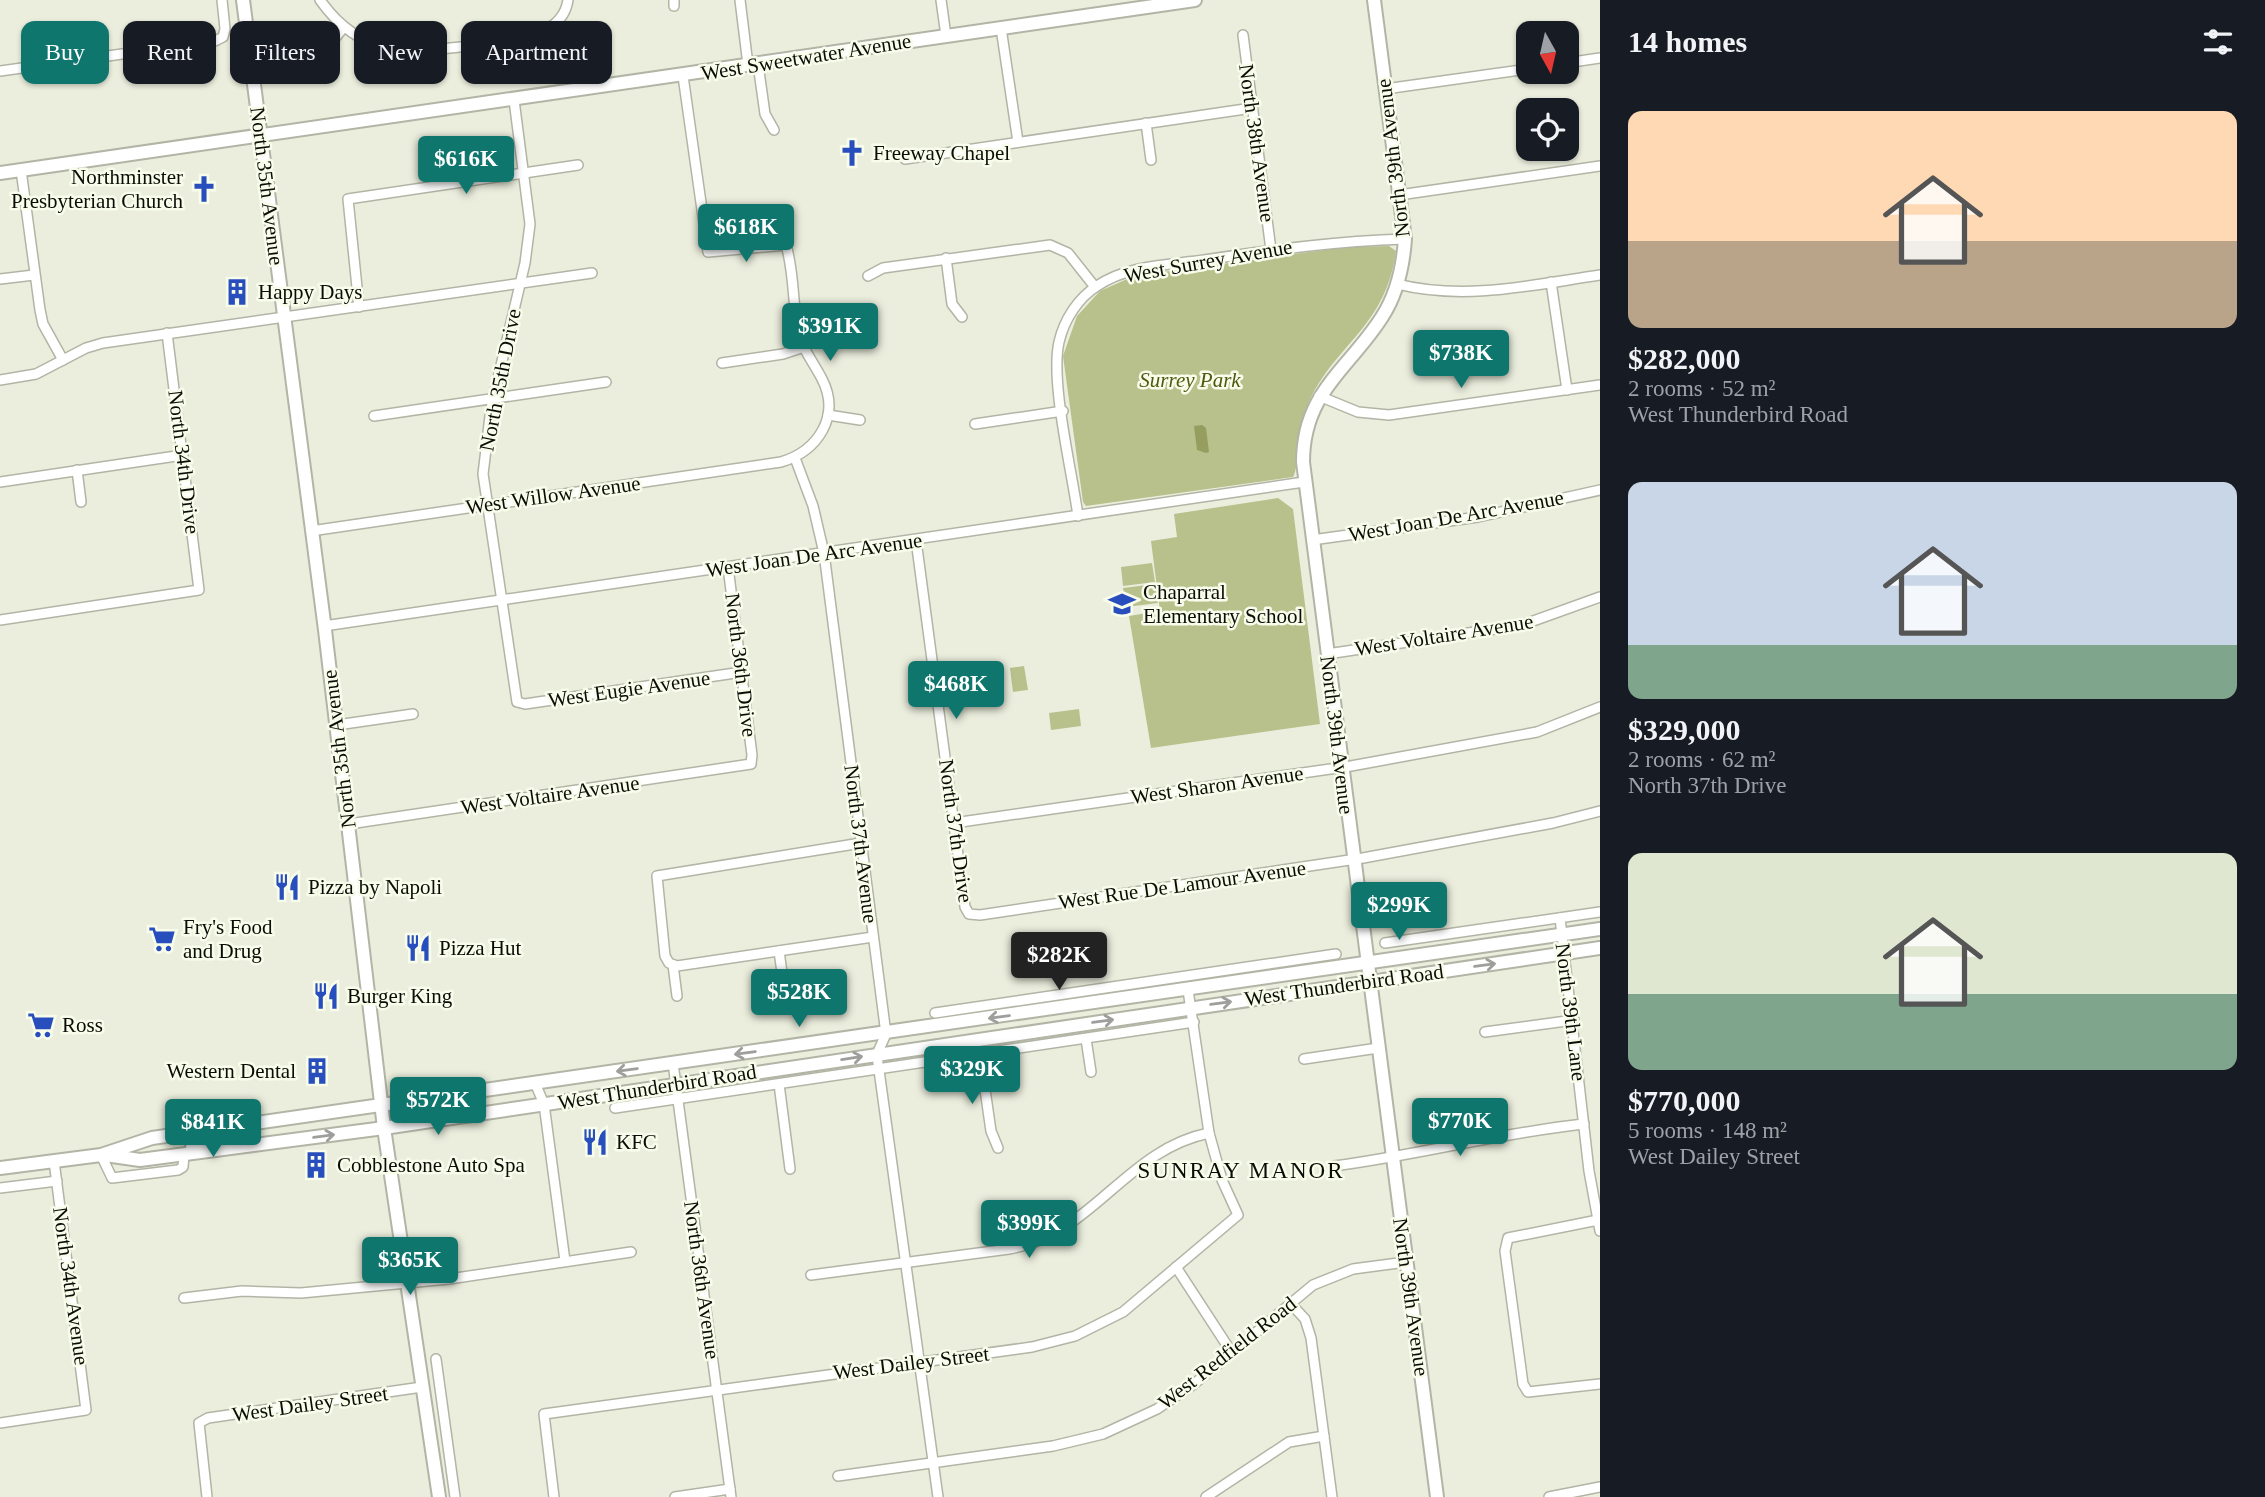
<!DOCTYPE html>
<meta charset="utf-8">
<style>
body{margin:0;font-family:"Times New Roman",serif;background:#20242c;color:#f1f3f6;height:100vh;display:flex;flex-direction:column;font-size:26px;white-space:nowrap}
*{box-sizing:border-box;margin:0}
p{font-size:23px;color:#9ea1a6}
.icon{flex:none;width:38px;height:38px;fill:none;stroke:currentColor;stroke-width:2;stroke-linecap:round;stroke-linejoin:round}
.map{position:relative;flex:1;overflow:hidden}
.side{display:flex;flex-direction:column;background:#171b24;width:665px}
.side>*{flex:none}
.hud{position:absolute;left:21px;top:21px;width:665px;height:63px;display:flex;gap:14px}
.needle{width:46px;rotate:172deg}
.fabs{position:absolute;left:1516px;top:21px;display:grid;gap:14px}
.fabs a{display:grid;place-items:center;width:63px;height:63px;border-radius:14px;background:#171b24;box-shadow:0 2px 5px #0004;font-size:35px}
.price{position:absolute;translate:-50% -60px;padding:0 16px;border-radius:7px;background:#0f766e;color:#fff;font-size:23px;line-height:46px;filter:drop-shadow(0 2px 4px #0008)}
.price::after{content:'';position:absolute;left:50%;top:42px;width:21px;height:16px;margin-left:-10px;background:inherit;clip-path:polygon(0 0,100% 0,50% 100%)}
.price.on{background:#222;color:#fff}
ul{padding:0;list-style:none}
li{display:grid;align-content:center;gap:14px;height:371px;padding:0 28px}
li span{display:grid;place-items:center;height:217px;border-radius:14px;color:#555}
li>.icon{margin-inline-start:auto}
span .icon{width:126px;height:126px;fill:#fffc;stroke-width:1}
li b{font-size:30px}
h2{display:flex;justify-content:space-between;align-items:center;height:84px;padding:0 28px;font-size:30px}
.tag{padding:0 24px;border-radius:14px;background:#171b24;box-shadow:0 2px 5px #0004;font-size:24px;line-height:63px}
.tag.on{background:#0f766e;color:#fff}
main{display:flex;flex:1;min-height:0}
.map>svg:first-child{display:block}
</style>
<main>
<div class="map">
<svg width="1600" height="1497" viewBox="0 0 1600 1497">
<rect width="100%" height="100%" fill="#ebeedd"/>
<g fill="#b8c08c">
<path d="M1389 246 1396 251C1385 331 1332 344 1306 409 1298 427 1299 468 1293 477L1086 506 1083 502 1063 356 1077 316 1100 291 1134 276 1346 247Z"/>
<polygon points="1278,498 1293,509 1320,724 1151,748 1129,616 1160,611 1151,541 1177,537 1174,514"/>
<polygon points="1152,563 1155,582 1123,586 1121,567"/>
<polygon points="1155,584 1158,603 1126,607 1123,588"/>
<polygon points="1024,666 1028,690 1013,692 1010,668"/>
<polygon points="1079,709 1081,726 1051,730 1049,713"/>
</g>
<polygon fill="#959e5e" points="1202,425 1206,428 1209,452 1206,453 1197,450 1194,426"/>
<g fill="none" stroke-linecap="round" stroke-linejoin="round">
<defs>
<g id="street">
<path d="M320 0C337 24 359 42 388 48 416 55 523 42 547 29 558 23 566 13 568 0"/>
<polyline points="674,0 674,6"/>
<polyline points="740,0 748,65"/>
<polyline points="941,0 946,36"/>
<polyline points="1001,28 1018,142"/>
<polyline points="1243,35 1271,250"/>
<polyline points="319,58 344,27"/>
<polyline points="1566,63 1600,58"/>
<polyline points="758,64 765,114 774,130"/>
<polyline points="0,71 215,41 223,37 225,29 222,0"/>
<polyline points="1385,89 1528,69"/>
<polyline points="514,100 530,224 525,263 491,408 483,474 517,702 525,704 742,672"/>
<polyline points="1146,123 1151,160"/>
<polyline points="905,159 1252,108"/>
<polyline points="21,170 40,310 43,324 63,360"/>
<polyline points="1399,195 1600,166"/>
<polyline points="946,258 952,304 962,317"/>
<polyline points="868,276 883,268 1050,245 1068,253 1095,287"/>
<polyline points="0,279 34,275"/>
<polyline points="1551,282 1567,390"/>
<path d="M1397 284C1465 301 1532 285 1600 275"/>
<polyline points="359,307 348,199 578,165"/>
<polyline points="722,363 783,354 804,347"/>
<polyline points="0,380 36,374 86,348 103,343 592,273"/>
<polyline points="1319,396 1358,412 1389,415 1600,385"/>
<polyline points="828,415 860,420"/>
<polyline points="374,416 606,382"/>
<polyline points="975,424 1063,411"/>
<polyline points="795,458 813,506 824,553 886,1034 877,1054 878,1063 938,1497"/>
<polyline points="77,470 81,502"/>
<polyline points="0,482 183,455"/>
<path d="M1078 516C1072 471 1050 382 1059 342 1064 320 1078 298 1097 286 1127 265 1169 265 1204 260 1271 250 1337 241 1405 239"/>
<path d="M311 531 781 462C818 451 841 416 822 379 815 365 804 351 799 336 792 306 795 275 786 245L708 252 683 76"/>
<polyline points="916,540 965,907 969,914 980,915 1363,858 1553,823 1600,811"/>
<polyline points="1312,540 1478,517 1600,490"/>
<polyline points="0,620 199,590 167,333"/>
<polyline points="324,626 1304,482"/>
<polyline points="1327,654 1522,625 1600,597"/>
<polyline points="337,725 413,714"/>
<polyline points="954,823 1351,766 1537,732 1600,707"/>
<polyline points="349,824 751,764 752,755 728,567"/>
<polyline points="861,843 657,876 665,956 669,963 677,966 873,937"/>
<polyline points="1560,918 1589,1171 1600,1231"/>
<polyline points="1385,943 1600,912"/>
<polyline points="779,951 783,980"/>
<polyline points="673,965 677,996"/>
<polyline points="935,1013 1336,954"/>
<polyline points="1485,1032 1574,1020"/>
<polyline points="1086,1039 1091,1072"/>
<polyline points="980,1055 991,1131 998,1148"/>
<polyline points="1304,1059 1378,1048"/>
<polyline points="673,1063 731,1497"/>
<polyline points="535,1083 544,1104 565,1261"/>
<polyline points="779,1084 790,1169"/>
<polyline points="615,1108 1194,1022"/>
<polyline points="101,1155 112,1178 178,1170 183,1167 184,1154"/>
<path d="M1334 1166C1418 1155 1499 1133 1584 1124"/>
<polyline points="0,1188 57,1181"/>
<polyline points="1598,1220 1508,1238 1505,1251 1523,1384 1528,1392 1600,1384"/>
<polyline points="1176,1267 1232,1353"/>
<path d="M811 1275 1009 1249C1093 1235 1125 1150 1209 1133"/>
<polyline points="184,1298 242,1291 301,1293 449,1279 631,1252"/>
<polyline points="1291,1304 1305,1319 1311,1338 1332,1497"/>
<polyline points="436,1359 455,1497"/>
<polyline points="0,1423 86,1410 54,1161"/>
<polyline points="838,1476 1053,1446 1103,1434 1157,1409 1194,1384 1313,1285 1353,1269 1406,1262"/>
<polyline points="207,1497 199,1423 208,1418 422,1387"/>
<polyline points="554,1497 544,1414 1032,1347 1075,1336 1123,1312 1238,1215 1222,1180 1209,1133 1188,990"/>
<polyline points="675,1497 730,1489"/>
<polyline points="1206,1497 1289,1442 1324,1436"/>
<polyline points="1549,1497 1600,1487"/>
</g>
<g id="secondary">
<polyline points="243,0 325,630 384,1128 439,1497"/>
<path d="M1374 0 1405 239C1403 267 1397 294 1382 317 1349 369 1303 392 1303 462L1437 1497"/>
<polyline points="0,173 1195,0"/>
<polyline points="192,1147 225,1137 235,1126"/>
<polyline points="105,1155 140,1160 384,1128 1600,948"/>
<polyline points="0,1168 101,1155 152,1138 1600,929"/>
</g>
</defs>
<use href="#street" stroke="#b2b5a5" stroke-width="12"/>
<use href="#secondary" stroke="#b2b5a5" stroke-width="16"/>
<use href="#street" stroke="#fff" stroke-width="9"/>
<use href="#secondary" stroke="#fff" stroke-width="12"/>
</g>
<defs><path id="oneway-shaft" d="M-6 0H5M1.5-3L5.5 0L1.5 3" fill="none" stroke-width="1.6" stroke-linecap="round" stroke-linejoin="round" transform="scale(1.75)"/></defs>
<g stroke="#9e9e9c">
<use href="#oneway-shaft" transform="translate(1485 965) rotate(-8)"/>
<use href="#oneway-shaft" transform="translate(1221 1003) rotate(-8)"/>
<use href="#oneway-shaft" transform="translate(999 1017) rotate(172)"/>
<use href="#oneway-shaft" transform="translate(1103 1021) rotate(-8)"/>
<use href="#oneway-shaft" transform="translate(745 1053) rotate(172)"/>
<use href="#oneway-shaft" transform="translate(852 1058) rotate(-9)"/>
<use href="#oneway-shaft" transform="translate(627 1070) rotate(172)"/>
<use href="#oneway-shaft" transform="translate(324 1136) rotate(-8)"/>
</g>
<defs>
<symbol id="church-bare" viewBox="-9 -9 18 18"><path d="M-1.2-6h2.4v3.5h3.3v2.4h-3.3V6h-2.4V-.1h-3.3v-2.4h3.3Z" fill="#274ebc" stroke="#f8fcea" stroke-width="2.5" paint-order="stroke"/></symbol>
<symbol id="building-bare" viewBox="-9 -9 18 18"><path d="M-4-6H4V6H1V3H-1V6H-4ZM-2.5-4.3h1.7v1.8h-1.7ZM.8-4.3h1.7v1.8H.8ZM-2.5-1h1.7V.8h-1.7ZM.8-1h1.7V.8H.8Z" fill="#274ebc" stroke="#f8fcea" stroke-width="2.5" paint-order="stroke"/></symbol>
<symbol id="school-bare" viewBox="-9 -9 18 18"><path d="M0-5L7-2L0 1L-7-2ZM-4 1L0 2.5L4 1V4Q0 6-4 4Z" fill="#274ebc" stroke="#f8fcea" stroke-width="2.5" paint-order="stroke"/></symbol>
<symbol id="restaurant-bare" viewBox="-9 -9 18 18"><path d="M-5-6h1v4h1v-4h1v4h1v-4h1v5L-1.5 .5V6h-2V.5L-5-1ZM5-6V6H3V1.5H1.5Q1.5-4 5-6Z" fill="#274ebc" stroke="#f8fcea" stroke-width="2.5" paint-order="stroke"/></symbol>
<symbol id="supermarket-bare" viewBox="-9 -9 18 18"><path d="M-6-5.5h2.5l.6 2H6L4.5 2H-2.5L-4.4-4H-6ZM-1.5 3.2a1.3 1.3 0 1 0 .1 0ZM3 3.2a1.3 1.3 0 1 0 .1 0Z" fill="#274ebc" stroke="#f8fcea" stroke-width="2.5" paint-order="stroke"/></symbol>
</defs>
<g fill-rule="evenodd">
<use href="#church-bare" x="833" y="134" width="38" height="38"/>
<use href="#church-bare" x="185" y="170" width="38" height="38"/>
<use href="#building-bare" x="218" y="273" width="38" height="38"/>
<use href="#school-bare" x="1103" y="585" width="38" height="38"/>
<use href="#restaurant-bare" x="268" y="868" width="38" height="38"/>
<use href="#supermarket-bare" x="143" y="920" width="38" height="38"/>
<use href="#restaurant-bare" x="399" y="929" width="38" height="38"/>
<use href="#restaurant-bare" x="307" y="977" width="38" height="38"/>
<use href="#supermarket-bare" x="22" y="1006" width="38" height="38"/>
<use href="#building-bare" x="298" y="1052" width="38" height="38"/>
<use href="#restaurant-bare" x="576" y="1123" width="38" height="38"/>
<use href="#building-bare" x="297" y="1146" width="38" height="38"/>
</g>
<g text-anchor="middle" stroke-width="5" stroke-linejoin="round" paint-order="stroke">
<g font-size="21" fill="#0c0c07" stroke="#f8fcea">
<text transform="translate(806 57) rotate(-9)" y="7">West Sweetwater Avenue</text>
<text transform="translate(1257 143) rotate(82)" y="7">North 38th Avenue</text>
<text transform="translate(1393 158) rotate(-97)" y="7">North 39th Avenue</text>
<text transform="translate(267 186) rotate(83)" y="7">North 35th Avenue</text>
<text transform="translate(1208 261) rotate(-10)" y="7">West Surrey Avenue</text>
<text transform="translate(500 380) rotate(-79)" y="7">North 35th Drive</text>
<text transform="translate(184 462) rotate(83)" y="7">North 34th Drive</text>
<text transform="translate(553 495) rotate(-8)" y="7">West Willow Avenue</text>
<text transform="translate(1456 516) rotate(-10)" y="7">West Joan De Arc Avenue</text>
<text transform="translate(814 555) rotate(-8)" y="7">West Joan De Arc Avenue</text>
<text transform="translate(1444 635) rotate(-9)" y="7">West Voltaire Avenue</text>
<text transform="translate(741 665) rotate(83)" y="7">North 36th Drive</text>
<text transform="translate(629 689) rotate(-8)" y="7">West Eugie Avenue</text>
<text transform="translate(1337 735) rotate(83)" y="7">North 39th Avenue</text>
<text transform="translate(339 749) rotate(-97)" y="7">North 35th Avenue</text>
<text transform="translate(1217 785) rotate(-8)" y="7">West Sharon Avenue</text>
<text transform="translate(550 795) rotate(-8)" y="7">West Voltaire Avenue</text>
<text transform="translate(956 831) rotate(82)" y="7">North 37th Drive</text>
<text transform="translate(861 844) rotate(83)" y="7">North 37th Avenue</text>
<text transform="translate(1182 885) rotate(-8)" y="7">West Rue De Lamour Avenue</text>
<text transform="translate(1344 985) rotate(-8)" y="7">West Thunderbird Road</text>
<text transform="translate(1571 1012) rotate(83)" y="7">North 39th Lane</text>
<text transform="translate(657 1087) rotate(-9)" y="7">West Thunderbird Road</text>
<text transform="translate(702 1280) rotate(82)" y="7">North 36th Avenue</text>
<text transform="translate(71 1286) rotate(82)" y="7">North 34th Avenue</text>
<text transform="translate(1411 1297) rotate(82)" y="7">North 39th Avenue</text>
<text transform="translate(1227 1353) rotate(-38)" y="7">West Redfield Road</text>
<text transform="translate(911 1363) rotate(-7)" y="7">West Dailey Street</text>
<text transform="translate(310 1404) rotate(-8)" y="7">West Dailey Street</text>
</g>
<g font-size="21" fill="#0c0c07" stroke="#f8fcea" text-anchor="start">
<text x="873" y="160">Freeway Chapel</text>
<text x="183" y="184" text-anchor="end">Northminster<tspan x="183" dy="24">Presbyterian Church</tspan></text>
<text x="258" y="299">Happy Days</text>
<text x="1143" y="599">Chaparral<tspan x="1143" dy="24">Elementary School</tspan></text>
<text x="308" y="894">Pizza by Napoli</text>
<text x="183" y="934">Fry's Food<tspan x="183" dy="24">and Drug</tspan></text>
<text x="439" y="955">Pizza Hut</text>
<text x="347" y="1003">Burger King</text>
<text x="62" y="1032">Ross</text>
<text x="296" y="1078" text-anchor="end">Western Dental</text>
<text x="616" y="1149">KFC</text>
<text x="337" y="1172">Cobblestone Auto Spa</text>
</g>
<g font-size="21" font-style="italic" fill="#52590f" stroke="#f8fcea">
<text x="1190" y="387">Surrey Park</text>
</g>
<g font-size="23" letter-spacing="2" fill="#0c0c07" stroke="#f8fcea">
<text x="1241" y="1178">SUNRAY MANOR</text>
</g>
</g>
</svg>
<div class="fabs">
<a><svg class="needle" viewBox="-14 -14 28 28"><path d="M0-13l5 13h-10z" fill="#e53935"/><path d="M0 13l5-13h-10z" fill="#9ea1a6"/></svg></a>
<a><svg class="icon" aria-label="locate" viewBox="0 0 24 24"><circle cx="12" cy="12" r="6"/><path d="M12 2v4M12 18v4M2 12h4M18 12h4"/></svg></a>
</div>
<b class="price" style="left:466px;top:196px">$616K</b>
<b class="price" style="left:746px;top:264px">$618K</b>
<b class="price" style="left:830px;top:363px">$391K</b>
<b class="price" style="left:1461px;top:390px">$738K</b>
<b class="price" style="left:956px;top:721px">$468K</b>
<b class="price" style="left:1399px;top:942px">$299K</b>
<b class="price on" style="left:1059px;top:992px">$282K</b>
<b class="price" style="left:799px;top:1029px">$528K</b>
<b class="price" style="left:972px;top:1106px">$329K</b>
<b class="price" style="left:438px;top:1137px">$572K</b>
<b class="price" style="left:1460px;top:1158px">$770K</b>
<b class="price" style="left:213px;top:1159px">$841K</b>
<b class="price" style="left:1029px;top:1260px">$399K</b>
<b class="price" style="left:410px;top:1297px">$365K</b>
<div class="hud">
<a class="tag on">Buy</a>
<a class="tag">Rent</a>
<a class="tag">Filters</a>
<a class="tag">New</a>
<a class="tag">Apartment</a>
</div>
</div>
<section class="side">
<h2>14 homes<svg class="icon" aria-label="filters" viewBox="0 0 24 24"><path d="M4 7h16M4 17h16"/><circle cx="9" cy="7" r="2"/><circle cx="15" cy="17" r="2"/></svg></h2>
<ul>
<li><span style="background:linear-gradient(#ffd9b3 60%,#b9a48a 0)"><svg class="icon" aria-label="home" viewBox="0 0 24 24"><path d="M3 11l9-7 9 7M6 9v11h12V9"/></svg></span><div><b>$282,000</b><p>2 rooms · 52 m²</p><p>West Thunderbird Road</p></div></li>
<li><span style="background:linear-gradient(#c9d6e8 75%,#7fa58c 0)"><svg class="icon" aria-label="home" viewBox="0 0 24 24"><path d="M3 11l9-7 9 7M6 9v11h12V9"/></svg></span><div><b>$329,000</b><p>2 rooms · 62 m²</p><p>North 37th Drive</p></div></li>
<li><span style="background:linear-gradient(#dfe7d0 65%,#7fa58c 0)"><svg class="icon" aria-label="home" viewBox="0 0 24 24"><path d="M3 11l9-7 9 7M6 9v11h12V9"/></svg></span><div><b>$770,000</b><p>5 rooms · 148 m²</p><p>West Dailey Street</p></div></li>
</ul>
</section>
</main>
